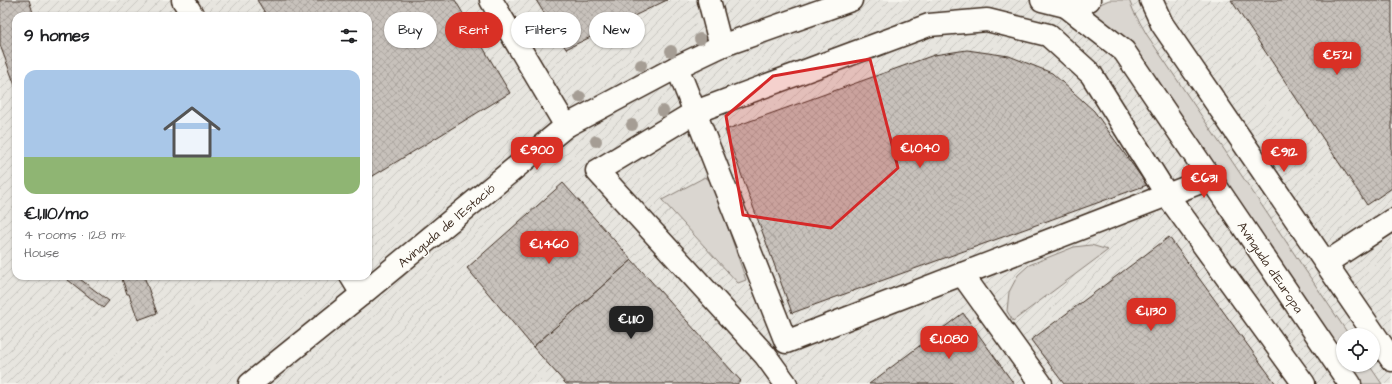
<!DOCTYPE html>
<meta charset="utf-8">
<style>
body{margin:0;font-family:"Architects Daughter",sans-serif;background:#f6f6f6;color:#202124;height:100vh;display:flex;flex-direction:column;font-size:15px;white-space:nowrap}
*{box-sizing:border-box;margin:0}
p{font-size:13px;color:#757577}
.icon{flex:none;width:22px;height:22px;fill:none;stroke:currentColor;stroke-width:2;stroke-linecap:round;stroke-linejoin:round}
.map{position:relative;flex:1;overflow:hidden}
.side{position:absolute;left:12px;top:12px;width:360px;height:268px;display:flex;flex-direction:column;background:#fff;border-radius:12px;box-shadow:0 1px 3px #0004}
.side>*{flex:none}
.banner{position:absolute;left:384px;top:12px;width:380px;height:36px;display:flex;gap:8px}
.tools{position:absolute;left:1336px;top:328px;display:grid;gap:8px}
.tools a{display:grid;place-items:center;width:44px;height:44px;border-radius:50%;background:#fff;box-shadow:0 1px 3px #0004;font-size:20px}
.price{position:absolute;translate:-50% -34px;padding:0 9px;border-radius:8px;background:#d93025;color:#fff;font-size:13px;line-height:26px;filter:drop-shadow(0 1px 2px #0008)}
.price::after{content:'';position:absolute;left:50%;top:24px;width:12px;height:9px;margin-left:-6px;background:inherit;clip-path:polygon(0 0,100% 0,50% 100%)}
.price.on{background:#222;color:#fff}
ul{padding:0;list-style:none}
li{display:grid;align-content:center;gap:8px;height:212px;padding:0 12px}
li+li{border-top:1px solid #e0e0e0}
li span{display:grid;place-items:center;height:124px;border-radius:12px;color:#555}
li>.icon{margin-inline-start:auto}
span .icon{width:72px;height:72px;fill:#fffc;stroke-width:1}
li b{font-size:17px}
h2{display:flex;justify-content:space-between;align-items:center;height:48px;padding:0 12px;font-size:17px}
.tag{padding:0 14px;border-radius:18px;background:#fff;box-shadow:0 1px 3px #0004;font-size:14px;line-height:36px}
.tag.on{background:#d93025;color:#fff}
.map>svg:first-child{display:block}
</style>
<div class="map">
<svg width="1392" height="384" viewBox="0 0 1392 384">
<defs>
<pattern id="industrial-furrows" width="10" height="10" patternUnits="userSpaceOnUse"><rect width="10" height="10" fill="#e7e5df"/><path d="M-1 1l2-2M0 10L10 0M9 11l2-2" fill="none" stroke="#c7c5bf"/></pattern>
<pattern id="building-cross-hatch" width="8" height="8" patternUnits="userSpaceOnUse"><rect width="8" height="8" fill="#c7c1bb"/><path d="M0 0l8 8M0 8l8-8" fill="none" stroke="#aca6a0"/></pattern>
</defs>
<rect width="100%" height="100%" fill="#f5f4ee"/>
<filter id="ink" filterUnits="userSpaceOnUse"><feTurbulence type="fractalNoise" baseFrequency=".025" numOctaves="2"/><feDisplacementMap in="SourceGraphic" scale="8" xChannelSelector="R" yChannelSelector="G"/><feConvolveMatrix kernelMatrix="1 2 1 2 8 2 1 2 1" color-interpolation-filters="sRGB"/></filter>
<g filter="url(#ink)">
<path fill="url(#industrial-furrows)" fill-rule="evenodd" d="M0 0H1392V384H0ZM16 16H368V276H16ZM1343 335H1373V365H1343Z"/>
<g fill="#dad6d0" stroke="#8a8077">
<path d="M1109 0H1129L1134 12 1147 35 1349 335H1343V356L1160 83C1144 63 1130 45 1111 27 1105 22 1093 17 1092 8Z"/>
<polygon points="705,177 712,182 746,280 738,283 662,200"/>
<polygon points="1091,245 1108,250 1013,321 1007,311 1009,292 1018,275 1029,265 1074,247"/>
<polygon points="1349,365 1369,365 1382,384 1362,384"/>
</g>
<g fill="url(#building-cross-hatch)" stroke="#3b2a1e">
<polygon points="0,0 29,0 34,16 16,16 16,88 0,45"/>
<polygon points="257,0 455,0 510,93 368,179 368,16 267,16"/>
<polygon points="536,0 667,0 566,49"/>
<polygon points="1231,0 1392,0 1392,188 1367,205"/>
<polygon points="967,50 1009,56 1052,73 1094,111 1147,185 792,313 725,130 934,55"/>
<polygon points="563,183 632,260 533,347 467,268"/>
<polygon points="1169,237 1276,384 1064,384 1031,340"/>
<polygon points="632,260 741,381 737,384 566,384 533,347"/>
<polygon points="63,276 76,276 109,301 103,308"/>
<polygon points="121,276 144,276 157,313 138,320 129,294 127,294"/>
<polygon points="963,313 1014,384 869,384"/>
</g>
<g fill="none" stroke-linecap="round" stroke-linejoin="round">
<defs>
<g id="minor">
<polyline points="183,0 193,16"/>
<polyline points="491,0 566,126"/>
<polyline points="709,0 721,46"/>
<polyline points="1042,0 1066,6 1089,0"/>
<polyline points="1151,0 1162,24 1392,360"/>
<polyline points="1066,6 1124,51 1350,384"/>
<polyline points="677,67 786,342 1211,178"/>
<polyline points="1326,263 1392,220"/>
<polyline points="962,274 1041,384"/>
<polyline points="351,276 362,294"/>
<polyline points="250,384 362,294 566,126 677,67 721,46 851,0"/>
<polyline points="786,384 765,355 597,171 695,112 929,25 987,20 1048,35 1091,74 1167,195 1304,384"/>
</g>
</defs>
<use href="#minor" stroke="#3b2a1e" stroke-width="25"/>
<use href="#minor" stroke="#fdfcf7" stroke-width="22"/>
</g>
<g fill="#a59d94">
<circle cx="700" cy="39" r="6"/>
<circle cx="671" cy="51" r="6"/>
<circle cx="641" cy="65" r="6"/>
<circle cx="580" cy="97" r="6"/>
<circle cx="663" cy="111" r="6"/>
<circle cx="632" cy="125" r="6"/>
<circle cx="596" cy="141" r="6"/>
</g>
</g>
<path fill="#d62828" fill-opacity="0.2" stroke="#d62828" stroke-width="3" stroke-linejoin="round" d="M870 59 898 168 831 228 743 215 726 116 773 76Z"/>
<g text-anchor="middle" stroke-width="3" stroke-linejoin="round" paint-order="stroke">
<g font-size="13" fill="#3b2a1e" stroke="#fdfcf7">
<text transform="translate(446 225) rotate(-40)" y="5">Avinguda de l'Estació</text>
<text transform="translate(1271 267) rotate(56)" y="5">Avinguda d'Europa</text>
</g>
</g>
</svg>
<div class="tools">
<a><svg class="icon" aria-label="locate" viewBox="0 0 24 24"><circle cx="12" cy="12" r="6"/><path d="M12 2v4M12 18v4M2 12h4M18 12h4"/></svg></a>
</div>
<b class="price" style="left:1337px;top:76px">€521</b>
<b class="price" style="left:920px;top:169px">€1,040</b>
<b class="price" style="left:537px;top:171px">€900</b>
<b class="price" style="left:1284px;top:173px">€912</b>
<b class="price" style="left:1204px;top:199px">€631</b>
<b class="price" style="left:549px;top:265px">€1,460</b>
<b class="price" style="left:1151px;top:332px">€1,130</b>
<b class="price on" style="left:631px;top:340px">€1,110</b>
<b class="price" style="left:949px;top:360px">€1,080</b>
<div class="banner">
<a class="tag">Buy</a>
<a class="tag on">Rent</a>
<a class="tag">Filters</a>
<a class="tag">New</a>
</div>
<section class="side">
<h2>9 homes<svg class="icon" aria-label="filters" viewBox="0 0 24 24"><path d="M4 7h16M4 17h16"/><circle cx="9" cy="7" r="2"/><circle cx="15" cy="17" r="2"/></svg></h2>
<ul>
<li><span style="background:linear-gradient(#a9c7e8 70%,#8fb573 0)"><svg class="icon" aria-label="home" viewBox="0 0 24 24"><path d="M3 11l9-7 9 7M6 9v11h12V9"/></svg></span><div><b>€1,110/mo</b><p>4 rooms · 128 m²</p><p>House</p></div></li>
</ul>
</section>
</div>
